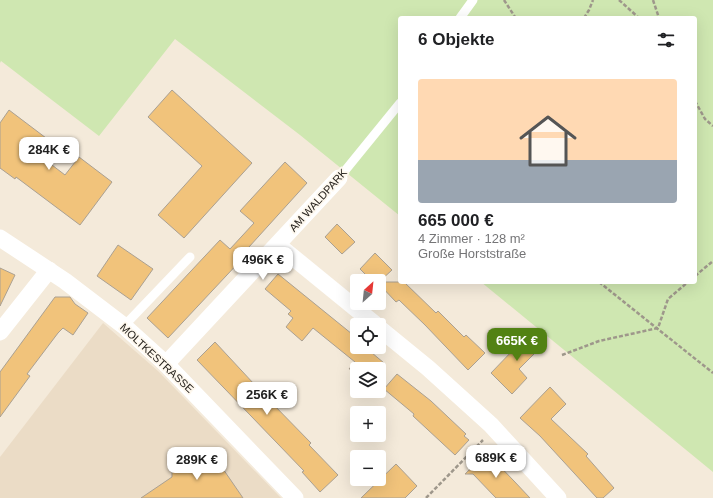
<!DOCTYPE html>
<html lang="de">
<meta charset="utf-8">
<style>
body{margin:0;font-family:Arial,sans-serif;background:#f2f2f2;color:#202124;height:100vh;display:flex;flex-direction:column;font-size:15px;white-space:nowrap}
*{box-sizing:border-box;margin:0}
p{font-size:13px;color:#757577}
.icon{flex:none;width:22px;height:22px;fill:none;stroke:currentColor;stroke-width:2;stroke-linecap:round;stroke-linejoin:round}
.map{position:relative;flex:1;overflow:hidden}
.sheet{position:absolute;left:398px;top:16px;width:299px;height:268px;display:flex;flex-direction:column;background:#fff;border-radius:4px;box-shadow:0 4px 16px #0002}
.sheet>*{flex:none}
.needle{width:26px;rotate:27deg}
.fabs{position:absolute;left:350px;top:274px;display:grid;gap:8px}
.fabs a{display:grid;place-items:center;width:36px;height:36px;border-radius:4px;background:#fff;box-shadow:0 4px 16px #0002;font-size:20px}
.price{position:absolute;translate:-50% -34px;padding:0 9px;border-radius:8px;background:#fff;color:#222;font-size:13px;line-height:26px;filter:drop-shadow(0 1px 2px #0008)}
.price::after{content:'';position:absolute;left:50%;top:24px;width:12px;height:9px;margin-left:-6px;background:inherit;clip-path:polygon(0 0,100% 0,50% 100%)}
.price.active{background:#528213;color:#fff}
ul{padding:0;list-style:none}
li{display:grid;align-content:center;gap:8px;height:212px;padding:0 20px}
li span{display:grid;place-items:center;height:124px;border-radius:4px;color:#555}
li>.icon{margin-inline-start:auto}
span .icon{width:72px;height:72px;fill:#fffc;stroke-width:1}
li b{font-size:17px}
h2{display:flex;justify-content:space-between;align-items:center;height:48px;padding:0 20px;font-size:17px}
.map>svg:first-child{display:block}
</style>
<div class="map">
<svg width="713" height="498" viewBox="0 0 713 498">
<rect width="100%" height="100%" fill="#f4eada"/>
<polygon fill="#ebdcc6" points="103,323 158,371 281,498 0,498 0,457"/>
<polygon fill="#cfe7b1" points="0,0 713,0 713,472 481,282 695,282 695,18 400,18 400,216 300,135 175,39 99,136 1,61 0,63"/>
<g fill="#f1c37b" stroke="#aaa092">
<polygon points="172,90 252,163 184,238 158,215 202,166 148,117"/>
<polygon points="9,110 46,138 35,152 65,175 79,157 112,182 80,225 16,177 15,179 0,168 0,123"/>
<polygon points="285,162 307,183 239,258 241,260 168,338 147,318 220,240 230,249 254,223 240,211"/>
<polygon points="337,224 355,242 342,254 325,237"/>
<polygon points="118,245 153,269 131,300 97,276"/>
<polygon points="375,253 392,270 380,281 372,281 360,269"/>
<polygon points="0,268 15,275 0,306"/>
<polygon points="278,274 352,334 351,335 357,340 357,347 365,347 384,363 378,369 349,369 355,362 313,328 302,341 286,327 293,318 288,314 291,311 265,289"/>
<polygon points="379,282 404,282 436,313 438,311 464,337 466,335 485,353 468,370 425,325 399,300 396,302 379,284"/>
<polygon points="55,297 70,297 75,304 88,313 73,335 63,328 58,333 27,374 30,376 0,417 0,372"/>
<polygon points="528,330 543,345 519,369 527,378 512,394 491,373 515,348 512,346"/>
<polygon points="215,342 267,398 311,443 309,445 338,475 320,492 302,472 304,471 197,360"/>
<polygon points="397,374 431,401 466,434 464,436 469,440 455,455 413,416 414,414 384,389"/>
<polygon points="550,387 566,404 551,419 588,454 586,456 614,488 603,498 597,498 540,436 520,418"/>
<polygon points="210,450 243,498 141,498 172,477 172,468 169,462 180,455 188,466"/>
<polygon points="487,453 514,481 530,498 496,498 473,474 465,474"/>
<polygon points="396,464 417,486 405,498 361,498"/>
</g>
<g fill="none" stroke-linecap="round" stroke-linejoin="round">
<g stroke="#9e978b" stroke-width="2.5" stroke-dasharray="4 2" stroke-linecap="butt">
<polyline points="504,0 515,17"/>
<polyline points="619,0 639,18"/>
<polyline points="653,0 659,18"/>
<polyline points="584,18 589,10 593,0"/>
<polyline points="695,101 705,119 713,126"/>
<polyline points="695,276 713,261"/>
<polyline points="599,282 713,373"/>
<polyline points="562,355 599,341 658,328 668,299 688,282"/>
<polyline points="426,498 483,440"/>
</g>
<g stroke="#fff" stroke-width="9">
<polyline points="460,18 473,0"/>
<polyline points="339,178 400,103"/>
<polyline points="124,326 190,257"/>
</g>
<g stroke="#fff" stroke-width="17">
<polyline points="0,238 65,281 124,326 166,364 295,498"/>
<polyline points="278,245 376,325"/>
<polyline points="379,328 428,368 491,425 558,498"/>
<polyline points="0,332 49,270"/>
<polyline points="166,364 339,178"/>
</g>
</g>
<g text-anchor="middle" stroke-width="3.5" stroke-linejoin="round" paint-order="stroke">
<g font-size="11" fill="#211d18" stroke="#fef8ee">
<text transform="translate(318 200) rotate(-48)" y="4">AM WALDPARK</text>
<text transform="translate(157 358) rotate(43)" y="4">MOLTKESTRASSE</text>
</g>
</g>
</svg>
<div class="fabs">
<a><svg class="needle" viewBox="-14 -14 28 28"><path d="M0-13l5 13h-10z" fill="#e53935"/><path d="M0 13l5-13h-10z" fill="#757577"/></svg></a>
<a><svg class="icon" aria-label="locate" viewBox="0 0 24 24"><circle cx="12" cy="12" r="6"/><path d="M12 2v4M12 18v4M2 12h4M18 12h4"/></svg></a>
<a><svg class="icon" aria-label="layers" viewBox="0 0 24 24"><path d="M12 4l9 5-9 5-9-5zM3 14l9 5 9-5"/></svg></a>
<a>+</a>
<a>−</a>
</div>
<b class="price" style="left:49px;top:171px">284K €</b>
<b class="price" style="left:263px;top:281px">496K €</b>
<b class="price active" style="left:517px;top:362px">665K €</b>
<b class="price" style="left:267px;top:416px">256K €</b>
<b class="price" style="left:496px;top:479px">689K €</b>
<b class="price" style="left:197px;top:481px">289K €</b>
<section class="sheet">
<h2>6 Objekte<svg class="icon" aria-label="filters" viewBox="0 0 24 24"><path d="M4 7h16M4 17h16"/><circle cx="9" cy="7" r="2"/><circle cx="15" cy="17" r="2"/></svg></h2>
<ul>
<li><span style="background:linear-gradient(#ffd9b3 65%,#9aa5b1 0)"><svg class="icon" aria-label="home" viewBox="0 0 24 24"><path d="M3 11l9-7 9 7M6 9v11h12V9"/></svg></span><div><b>665 000 €</b><p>4 Zimmer · 128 m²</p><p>Große Horststraße</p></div></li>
</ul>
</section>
</div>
